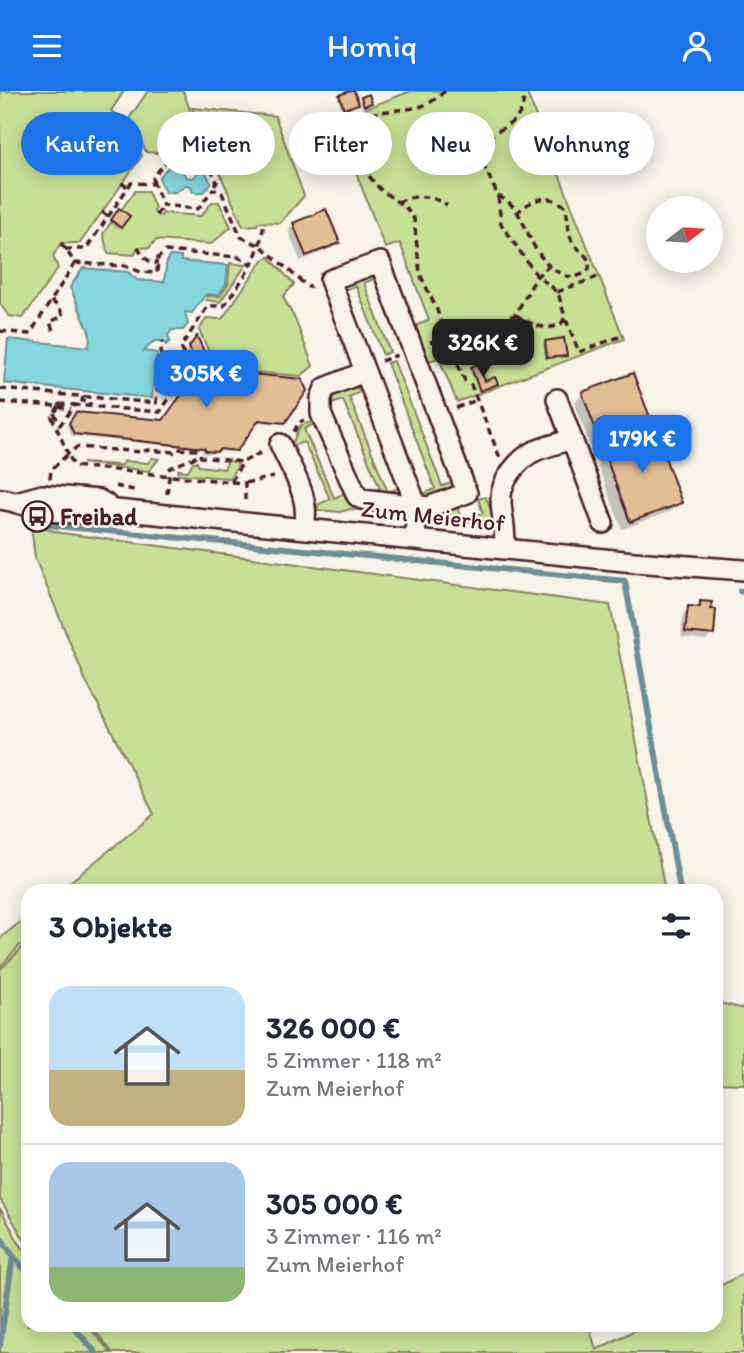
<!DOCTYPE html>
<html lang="de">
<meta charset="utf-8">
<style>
body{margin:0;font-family:Itim,sans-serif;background:#f2f2f3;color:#1f2937;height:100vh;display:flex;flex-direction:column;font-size:26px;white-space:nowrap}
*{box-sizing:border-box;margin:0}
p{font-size:23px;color:#747a83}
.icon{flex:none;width:38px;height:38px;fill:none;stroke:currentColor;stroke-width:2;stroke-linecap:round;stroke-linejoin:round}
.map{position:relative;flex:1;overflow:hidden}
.details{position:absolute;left:21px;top:793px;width:702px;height:448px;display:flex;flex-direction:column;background:#fff;border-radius:21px;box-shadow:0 4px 18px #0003}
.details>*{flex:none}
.top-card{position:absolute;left:21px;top:21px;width:704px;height:63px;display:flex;gap:14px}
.needle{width:46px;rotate:73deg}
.buttons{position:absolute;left:646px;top:105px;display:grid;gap:14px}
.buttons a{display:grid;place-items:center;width:77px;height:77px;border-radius:50%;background:#fff;box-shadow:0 4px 18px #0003;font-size:35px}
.price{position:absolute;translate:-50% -60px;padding:0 16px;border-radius:14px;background:#1a73e8;color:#fff;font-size:23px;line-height:46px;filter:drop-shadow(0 2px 4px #0008)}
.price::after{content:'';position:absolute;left:50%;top:42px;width:21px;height:16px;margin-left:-10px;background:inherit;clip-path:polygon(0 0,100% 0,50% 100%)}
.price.current{background:#222;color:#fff}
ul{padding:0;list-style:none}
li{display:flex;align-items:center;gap:21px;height:175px;padding:0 28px}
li+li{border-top:2px solid #e0e1e3}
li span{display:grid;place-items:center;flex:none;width:196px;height:140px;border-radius:21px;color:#555}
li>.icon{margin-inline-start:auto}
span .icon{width:84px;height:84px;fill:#fffc;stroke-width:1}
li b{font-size:30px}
h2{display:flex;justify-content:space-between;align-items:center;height:84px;padding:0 28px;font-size:30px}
.tag{padding:0 24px;border-radius:32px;background:#fff;box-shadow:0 4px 18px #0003;font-size:24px;line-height:63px}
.tag.current{background:#1a73e8;color:#fff}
header{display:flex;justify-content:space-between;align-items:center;height:91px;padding:0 28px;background:#1a73e8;color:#fff;font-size:32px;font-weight:600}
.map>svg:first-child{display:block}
</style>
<header><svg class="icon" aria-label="menu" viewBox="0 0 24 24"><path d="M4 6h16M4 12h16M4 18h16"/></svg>Homiq<svg class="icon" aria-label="person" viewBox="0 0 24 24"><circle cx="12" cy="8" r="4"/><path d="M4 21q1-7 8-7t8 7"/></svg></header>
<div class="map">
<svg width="744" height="1262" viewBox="0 0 744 1262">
<rect width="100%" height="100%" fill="#f7f3e8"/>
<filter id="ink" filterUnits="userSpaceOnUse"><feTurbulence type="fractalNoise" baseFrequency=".0143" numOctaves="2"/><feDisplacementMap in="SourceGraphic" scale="14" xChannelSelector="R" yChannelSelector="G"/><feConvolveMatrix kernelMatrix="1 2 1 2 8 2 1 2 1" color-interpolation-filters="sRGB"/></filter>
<g filter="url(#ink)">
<g fill="#c8e096" stroke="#898060" stroke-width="2">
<polygon points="0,0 124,0 111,20 125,29 142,65 80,152 61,152 53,165 58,177 23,227 9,225 0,213"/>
<polygon points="148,0 183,0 195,33 182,54 169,53 168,63 146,61 130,26"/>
<polygon points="411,0 526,0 624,248 457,311 439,267 428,270 415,235 429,229 400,152 385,157 336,29"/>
<polygon points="192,17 275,25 304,105 280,132 258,131 257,134 243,135 210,60 213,59 211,53 204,53 204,55 185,54 198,33"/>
<polygon points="135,100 148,100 155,117 153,119 156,124 161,125 163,122 201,125 212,111 219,111 231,136 211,153 156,149 149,157 138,156 134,164 108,162 103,143 112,130 121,136 121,119"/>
<polygon points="269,166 294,193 283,206 295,228 313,275 301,285 217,278 199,239 207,227 222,228 263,169"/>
<polygon points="230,172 246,174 220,211 206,209 207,205 220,205 228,194"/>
<polygon points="374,183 376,187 364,192 390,261 383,264 356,195 344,199 343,195"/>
<polygon points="394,270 442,395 454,391 455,397 425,408 423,403 435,398 387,272"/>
<polygon points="350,297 358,297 362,300 349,306 388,401 401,396 398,405 367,402 380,397 343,309 329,314 333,304"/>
<polygon points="315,329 316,332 304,338 334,407 347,401 354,414 407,421 412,425 350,418 340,421 318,419 317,414 330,408 304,351 290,356 289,353 293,351 300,335"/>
<polygon points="152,367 159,368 149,380 82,372 121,374 125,370 148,372"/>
<polygon points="228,370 236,371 238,375 229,387 179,383 178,379 188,380 193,371 197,371 199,375 224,378"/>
<polygon points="486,406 496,433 436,429 434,427 435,425 457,416 462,430 483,422 478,408"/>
<polygon points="31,434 61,442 610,514 665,800 59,800 154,723 85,588 35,467"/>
<polygon points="28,825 28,849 20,854 0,876 0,847"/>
<polygon points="28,851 28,1155 0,1108 0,879"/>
<polygon points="716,911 744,918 744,993 716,992"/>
<polygon points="0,1117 19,1152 28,1163 28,1234 87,1234 111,1262 0,1262"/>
<polygon points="744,1182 744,1262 113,1262 90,1234 589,1234 596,1259 645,1234 716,1234 716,1197"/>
</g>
<g fill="#85d6df" stroke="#6d8d97" stroke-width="2">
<polygon points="168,76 180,77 186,86 192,87 198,81 206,82 211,92 204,101 193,101 191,95 185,94 176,101 165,101 159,87"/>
<polygon points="170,165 181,166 181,170 228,174 226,194 218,204 206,203 192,222 185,221 188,233 183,239 172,239 168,244 170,250 166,254 164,250 154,250 144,260 157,262 152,307 4,292 8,248 89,256 90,243 70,196 83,177 128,181 137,189 164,191 167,169"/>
</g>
<g fill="#0003">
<polygon points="340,5 357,13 342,19 338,8"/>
<polygon points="117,122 120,136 117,138 110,132"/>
<polygon points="294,133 338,152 332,157 300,170 288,139"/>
<polygon points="196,248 208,281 283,330 281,333 256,331 233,361 216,360 213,363 203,362 202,358 72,345 67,335 74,326 163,331 198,282 187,259"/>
<polygon points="546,251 565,264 545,269 543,254"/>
<polygon points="472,277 484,292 496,293 478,301 470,280"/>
<polygon points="583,303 680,411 671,420 622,438 574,312"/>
<polygon points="701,512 712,543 706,549 681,546 683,523 689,517 695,518"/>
</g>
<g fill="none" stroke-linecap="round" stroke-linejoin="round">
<g stroke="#6d8d97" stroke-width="6">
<polyline points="46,434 625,490 680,799"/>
<polyline points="740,500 744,501"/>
<polyline points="0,1146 13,1165 0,1254"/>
<polyline points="13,1165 28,1182"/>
<polyline points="72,1234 96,1262"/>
</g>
</g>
<g fill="#e3be94" stroke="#4a1f2b" stroke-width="2">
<polygon points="350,0 354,0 359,13 344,18 339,4"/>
<polygon points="369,3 372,12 364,15 361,6"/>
<polygon points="119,117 130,125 121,137 111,129"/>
<polygon points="326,118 340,152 306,165 293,132"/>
<polygon points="197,245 207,267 205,270 209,279 302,288 307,300 285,332 259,329 237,360 220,358 217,361 206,360 204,357 74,343 69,332 76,321 163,329 199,279 189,256"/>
<polygon points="564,247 567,265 547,267 545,250"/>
<polygon points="478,273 485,290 495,286 498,293 480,300 471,276"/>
<polygon points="633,282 654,337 602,356 582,301"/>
<polygon points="654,337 682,412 630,431 602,356"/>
<polygon points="700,510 712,511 711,518 716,518 714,544 685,541 688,515 700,516"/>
</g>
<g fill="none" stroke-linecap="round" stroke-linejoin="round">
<defs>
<g id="minor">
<polyline points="364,281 325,297 321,307 321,323 357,405 362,408 428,416 467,402 380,171 330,189 417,416 415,448"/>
<polyline points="557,308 603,432"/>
<path d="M280 353C292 380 311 406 304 436"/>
<path d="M0 408C16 410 28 416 44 419 66 423 94 423 116 419L634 471 744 479"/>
<polyline points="20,410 42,404 99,409 106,413"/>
<path d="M504 457C507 435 501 427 501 408 500 391 519 367 535 360 547 355 560 352 572 348"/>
</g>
</defs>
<use href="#minor" stroke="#4a1f2b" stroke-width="24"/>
<g stroke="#4a1f2b" stroke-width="3.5" stroke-dasharray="7 5" stroke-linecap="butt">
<path d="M445 0C438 6 431 12 422 15 400 23 346 13 351 51L369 85 380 98 407 118 414 128 420 183 437 219 446 246 465 290 471 294 500 367"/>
<polyline points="168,58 175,59 178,63"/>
<polyline points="204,62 211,53"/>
<polyline points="121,92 128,96"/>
<path d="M154 93 153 87C169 65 176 59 204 62L217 91 213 98"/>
<path d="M498 105C519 114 523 133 532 151 536 160 542 167 549 175"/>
<path d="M398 111C415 103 431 104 447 114"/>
<polyline points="102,121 108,125"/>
<polyline points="156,124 163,114"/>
<polyline points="61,152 75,172 125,175 141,181 157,182 158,167 166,160 238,166 253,174"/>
<path d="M138 156C143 165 147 172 158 172"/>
<polyline points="65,158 86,158 131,92 154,93 163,114 198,118 213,98 222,102 241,146 261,155 308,196 311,195"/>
<polyline points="557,201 597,186"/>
<polyline points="51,210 59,216 63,225 50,231 54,242"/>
<path d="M516 224C530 233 545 241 561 233L565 226 559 205 552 196 537 185 501 133 498 105 479 64C484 33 529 41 523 0"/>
<polyline points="564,230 567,231 579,261 619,246"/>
<polyline points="0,240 30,243 75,172"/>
<path d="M430 251 515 224 537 185 549 175C563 185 575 192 589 178 591 163 578 161 572 150 567 139 569 126 565 115 548 102 532 108 518 121"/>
<polyline points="160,269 169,272 175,282"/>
<polyline points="381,270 397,264"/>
<polyline points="159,288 168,288 175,282 187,282"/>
<polyline points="0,298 156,312 162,250"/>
<polyline points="83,306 82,310 89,311 91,314"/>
<polyline points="0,311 59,315 60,313 75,314"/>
<polyline points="59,315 52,326 68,363 77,356 142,361 147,359 174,361 177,358 198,359 201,366 243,371"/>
<polyline points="58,316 71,318"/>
<polyline points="456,317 477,309"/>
<path d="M54 322 60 334 75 314 160 321 190 277 181 256 208 215H224C245 184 259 170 264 131"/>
<polyline points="294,341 298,332 304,329"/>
<polyline points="50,388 51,379 68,363 74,375 231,391 243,371 262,361"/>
<polyline points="231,391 245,392 245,410"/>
<polyline points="245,392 274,386"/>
<polyline points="115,395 138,400"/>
<polyline points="167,403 170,377 200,364"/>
</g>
<use href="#minor" stroke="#f7f3e8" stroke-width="19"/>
</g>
<g fill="#a9998f">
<circle cx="244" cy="36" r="8"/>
<circle cx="69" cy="60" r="8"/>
</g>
</g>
<defs>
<symbol id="bus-ring" viewBox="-11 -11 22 22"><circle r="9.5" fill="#f7f3e8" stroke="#4a1f2b" stroke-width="1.5"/><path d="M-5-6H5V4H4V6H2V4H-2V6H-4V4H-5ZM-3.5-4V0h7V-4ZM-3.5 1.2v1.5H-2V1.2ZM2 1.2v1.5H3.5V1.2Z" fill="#4a1f2b"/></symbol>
</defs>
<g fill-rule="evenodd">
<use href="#bus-ring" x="20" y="408" width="35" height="35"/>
</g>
<g text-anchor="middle" stroke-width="5" stroke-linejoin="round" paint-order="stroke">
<g font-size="24" fill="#4a1f2b" stroke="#f7f3e8">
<text transform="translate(433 425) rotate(6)" y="8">Zum Meierhof</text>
</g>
<g font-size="24" font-weight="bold" fill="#4a1f2b" stroke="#f7f3e8" text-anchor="start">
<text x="60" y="434">Freibad</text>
</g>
</g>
</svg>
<div class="buttons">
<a><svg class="needle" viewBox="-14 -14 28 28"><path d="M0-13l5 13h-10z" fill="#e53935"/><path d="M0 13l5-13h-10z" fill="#747a83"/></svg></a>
</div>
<b class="price current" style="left:483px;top:288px">326K €</b>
<b class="price" style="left:206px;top:319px">305K €</b>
<b class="price" style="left:642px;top:384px">179K €</b>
<div class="top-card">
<a class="tag current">Kaufen</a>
<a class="tag">Mieten</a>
<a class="tag">Filter</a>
<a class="tag">Neu</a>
<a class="tag">Wohnung</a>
</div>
<section class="details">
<h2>3 Objekte<svg class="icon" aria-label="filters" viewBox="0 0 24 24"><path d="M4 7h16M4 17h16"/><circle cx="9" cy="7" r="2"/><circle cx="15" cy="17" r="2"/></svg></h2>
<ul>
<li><span style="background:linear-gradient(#bfe0f5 60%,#c2b280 0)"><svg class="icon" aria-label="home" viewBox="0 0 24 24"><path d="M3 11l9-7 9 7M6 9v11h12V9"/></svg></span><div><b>326 000 €</b><p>5 Zimmer · 118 m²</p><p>Zum Meierhof</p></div></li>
<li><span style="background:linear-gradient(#a9c7e8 75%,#8fb573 0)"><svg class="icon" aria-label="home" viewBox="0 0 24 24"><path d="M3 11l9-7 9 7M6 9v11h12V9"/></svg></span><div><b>305 000 €</b><p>3 Zimmer · 116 m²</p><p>Zum Meierhof</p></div></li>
</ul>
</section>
</div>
